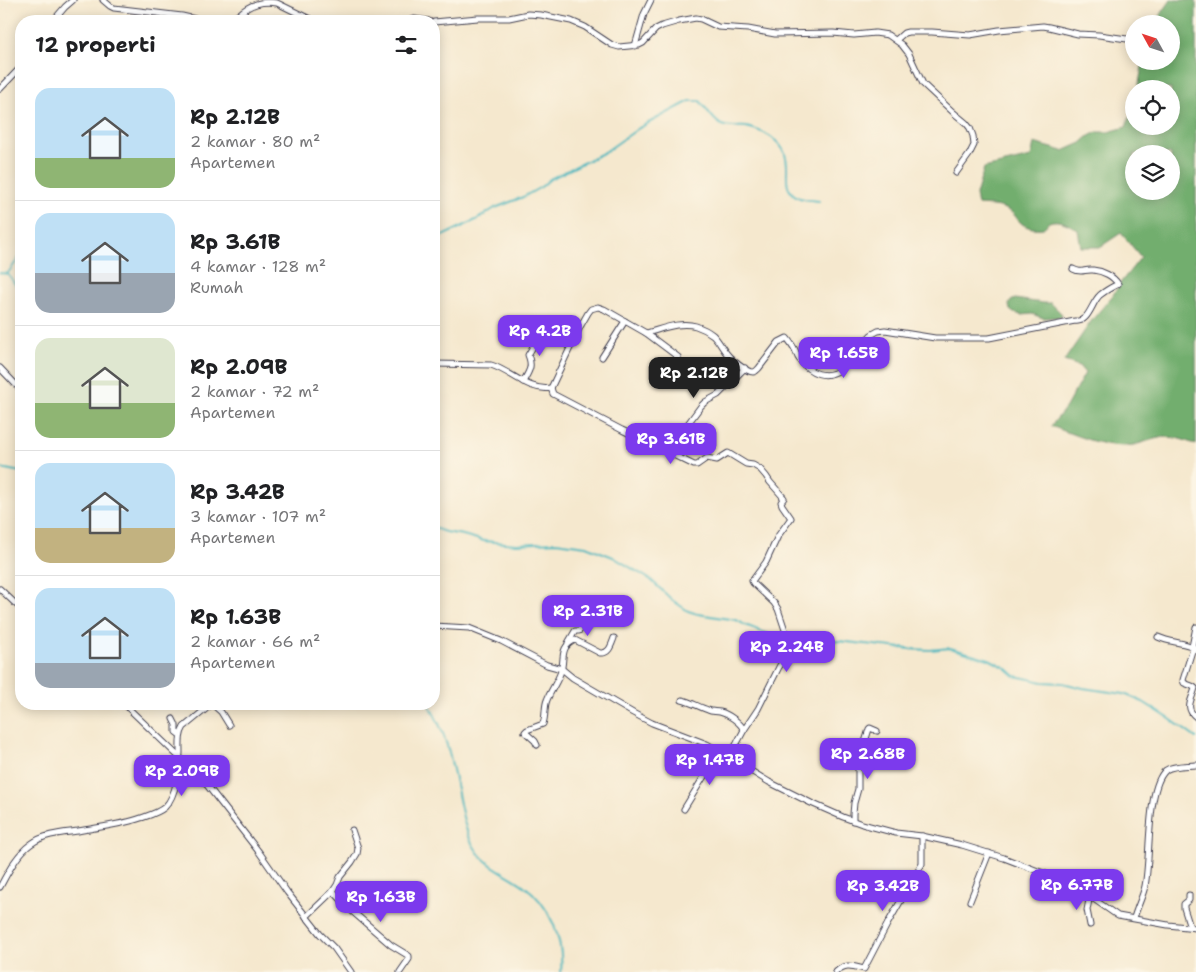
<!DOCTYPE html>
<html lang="id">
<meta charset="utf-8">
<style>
body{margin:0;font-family:"Shantell Sans",sans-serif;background:#f2f2f2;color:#202124;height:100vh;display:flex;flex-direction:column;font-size:19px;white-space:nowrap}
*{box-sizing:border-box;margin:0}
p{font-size:16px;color:#757577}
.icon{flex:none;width:28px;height:28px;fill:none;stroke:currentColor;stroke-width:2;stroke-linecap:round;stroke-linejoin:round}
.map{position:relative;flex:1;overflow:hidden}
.panel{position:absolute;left:15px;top:15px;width:425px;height:695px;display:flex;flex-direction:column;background:#fff;border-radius:20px;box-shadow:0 2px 12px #0003}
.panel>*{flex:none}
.needle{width:32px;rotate:310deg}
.controls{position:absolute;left:1125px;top:15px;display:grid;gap:10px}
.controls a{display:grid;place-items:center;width:55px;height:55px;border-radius:50%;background:#fff;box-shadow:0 2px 12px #0003;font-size:25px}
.price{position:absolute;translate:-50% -42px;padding:0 11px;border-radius:10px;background:#7c3aed;color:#fff;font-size:16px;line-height:32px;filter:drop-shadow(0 1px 2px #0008)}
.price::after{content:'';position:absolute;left:50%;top:30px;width:15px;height:11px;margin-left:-8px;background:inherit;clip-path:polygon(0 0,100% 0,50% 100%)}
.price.on{background:#222;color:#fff}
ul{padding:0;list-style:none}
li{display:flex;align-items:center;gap:15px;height:125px;padding:0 20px}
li+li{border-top:1px solid #e0e0e0}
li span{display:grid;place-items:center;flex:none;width:140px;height:100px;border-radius:15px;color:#555}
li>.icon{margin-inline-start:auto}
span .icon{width:60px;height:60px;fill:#fffc;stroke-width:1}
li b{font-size:21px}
h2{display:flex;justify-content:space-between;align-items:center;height:60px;padding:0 20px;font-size:21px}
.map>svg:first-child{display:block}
</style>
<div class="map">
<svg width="1196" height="972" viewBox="0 0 1196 972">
<rect width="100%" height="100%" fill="#fcf5e5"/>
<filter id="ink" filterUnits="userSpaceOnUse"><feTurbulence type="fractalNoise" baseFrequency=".02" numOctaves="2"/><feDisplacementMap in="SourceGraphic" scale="10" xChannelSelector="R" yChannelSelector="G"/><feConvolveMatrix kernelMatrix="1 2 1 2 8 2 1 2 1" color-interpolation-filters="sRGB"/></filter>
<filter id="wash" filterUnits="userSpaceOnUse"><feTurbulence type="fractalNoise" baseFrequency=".0096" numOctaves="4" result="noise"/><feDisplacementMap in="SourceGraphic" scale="20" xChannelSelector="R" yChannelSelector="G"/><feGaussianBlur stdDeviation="1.12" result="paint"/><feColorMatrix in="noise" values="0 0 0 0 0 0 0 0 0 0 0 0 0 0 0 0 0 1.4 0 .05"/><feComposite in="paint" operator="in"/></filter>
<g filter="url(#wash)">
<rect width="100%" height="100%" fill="#f5e8ce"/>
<g fill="#72ae6e" stroke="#4a6854" fill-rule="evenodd">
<path d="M1171 0H1196V445C1185 440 1171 435 1159 438 1148 440 1136 446 1125 446 1099 446 1075 435 1051 426L1066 407 1085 373 1079 366 1064 361 1092 320 1113 295 1121 282 1141 257 1121 233 1100 247H1081L1078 230C1070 225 1059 218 1049 222 1048 223 1044 228 1043 228 1035 229 1026 228 1020 222 1016 218 1015 214 1009 211 999 205 989 206 978 205L976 195 984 168 1031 157 1034 143 1063 151 1081 143 1089 136 1097 132H1108L1126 127 1134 105V126H1171V89H1138L1143 61H1171V24H1154ZM1134 154H1171V191H1134Z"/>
<polygon points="1015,299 1043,303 1051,303 1062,314 1061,317 1043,318 1032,314 1022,315 1014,313 1010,310 1009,305 1011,301"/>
</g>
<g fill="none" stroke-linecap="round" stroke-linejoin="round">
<g stroke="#48b7bf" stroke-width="2">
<path d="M434 240 476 220 495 208 523 197 541 187 550 179 605 152 639 128 690 101H700C706 108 712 119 720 124 728 129 736 126 746 127 756 129 769 134 777 142 781 146 785 152 786 158 790 173 780 190 800 198 806 200 813 200 819 201"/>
<polyline points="0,273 8,274 21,293"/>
<polyline points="8,273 21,255"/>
<polyline points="0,468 21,472"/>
<polyline points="434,528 445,532 463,535 484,541 516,544 556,542 586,546 613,557 651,580 672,600 688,611 698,614 736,620 745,625 773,636 816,642 838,641 910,649 930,650 950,648 989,659 1006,668 1015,676 1043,682 1063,683 1083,688 1124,694 1143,702 1170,719 1196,738"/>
<path d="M428 704C446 730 452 763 458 794 461 809 465 832 473 845 476 850 480 856 485 860 496 870 511 876 523 885 550 904 564 940 561 972"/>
</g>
</g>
</g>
<g filter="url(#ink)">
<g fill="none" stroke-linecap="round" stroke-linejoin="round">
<defs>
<g id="minor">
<polyline points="103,0 110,6 114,8 182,16 195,19 202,21"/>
<polyline points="53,21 65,7 73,0"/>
<path d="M218 21C225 17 231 19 237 16 238 15 242 12 243 11 253 3 265 1 277 3L314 21"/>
<polyline points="407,21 414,19 429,21"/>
<polyline points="434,22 478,18 509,18 528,14 541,15 571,21 585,27 612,45 619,47 639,45 643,43 656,29 662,26 679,21 696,18 701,19 718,27 748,29 775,34 833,33 854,35 875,33 888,35 902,45 909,54 923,84 954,113 966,123 970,128 973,136 974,145 969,155 956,173"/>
<polyline points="896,40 904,33 908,32 932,32 970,35 999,30 1043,26 1049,27 1078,34 1099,35 1134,40"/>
<polyline points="635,46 644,14 651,0"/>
<polyline points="0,89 21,67"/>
<polyline points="646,333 678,357"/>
<polyline points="602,357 625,321"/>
<path d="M434 364 491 365C511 371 529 392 551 388L553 394 622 430 694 465H697L707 458 717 460 728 453 746 464 753 465 760 469 766 476 770 482 784 498 781 502 782 505 791 518 778 536 766 562 752 581 753 583 774 603 778 609 792 651 790 656 783 661 779 667 758 709 744 730"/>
<polyline points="0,368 21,390"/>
<path d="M523 382C529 371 533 367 528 355L546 325"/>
<path d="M551 388 580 327 588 313 591 309 598 307 604 309 646 333C662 329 680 321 696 326 702 328 708 331 713 335 719 341 722 348 727 354 731 359 746 372 753 372 756 372 757 370 759 368L779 342 787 338C790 342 794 347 796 352 797 354 797 357 799 359 810 374 826 380 841 369L871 335 878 331 885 330 935 338H989L1075 321C1089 323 1091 303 1100 295 1105 291 1112 287 1118 284 1113 276 1103 271 1093 270 1084 269 1082 274 1073 269"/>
<polyline points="667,452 701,406 705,402 718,395 745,368"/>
<polyline points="0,589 21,609"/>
<polyline points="434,626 469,628 501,641 547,665 562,669 573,678 633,713 652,723 707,744 769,782 811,803 843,817 862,824 896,833 922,836 962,845 1004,858 1072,884 1118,916 1168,925 1196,928"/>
<path d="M1158 637C1171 643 1184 642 1195 648"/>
<polyline points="568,643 575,631 579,631 580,630 583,622 584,611"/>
<polyline points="1192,647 1196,627"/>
<path d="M1196 648 1192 651 1183 680 1184 683 1192 686 1195 688C1192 700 1184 708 1196 717"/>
<path d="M682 700C691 702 699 707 708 710 712 712 715 711 720 712 728 714 740 722 744 730L729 758"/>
<polyline points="124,704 203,780 259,852 287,892 320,934 334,948 351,972"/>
<polyline points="212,704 221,712 229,725"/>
<polyline points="173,719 176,725 176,732 180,735"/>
<path d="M537 745 535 741 525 732 527 730 543 724C546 715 544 707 547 700 551 690 558 681 561 671 565 659 559 647 575 640L600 653C609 654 611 646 614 638"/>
<polyline points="684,809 719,752"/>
<polyline points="853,821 853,814 854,803 858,789 858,765 869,729 870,728 877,731"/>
<path d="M0 887C8 872 17 854 31 844 44 834 62 833 78 831 99 827 121 825 141 818 150 815 158 813 165 807 177 795 179 768 180 753 180 743 179 735 184 727L212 704"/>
<polyline points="333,891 353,912 391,945 409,956 409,959 400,972"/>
<polyline points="1090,895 1087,910 1090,925"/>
<polyline points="1189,895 1189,900 1184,904 1184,908 1190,927"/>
<polyline points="970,901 989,853"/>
<polyline points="306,917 333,891 337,885 340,877 352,862 357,854 358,848 352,830"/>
<path d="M1134 918C1137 907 1143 896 1145 886 1151 859 1146 787 1166 770 1173 765 1187 766 1196 765"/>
<path d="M836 972C845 963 852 966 864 969L888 923 922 864V836"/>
</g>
</defs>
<use href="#minor" stroke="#424051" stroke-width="7"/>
<use href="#minor" stroke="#fff" stroke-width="5"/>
</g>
</g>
</svg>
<div class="controls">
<a><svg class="needle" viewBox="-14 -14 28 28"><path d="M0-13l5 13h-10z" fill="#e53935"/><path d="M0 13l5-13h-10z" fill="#757577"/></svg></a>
<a><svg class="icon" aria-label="locate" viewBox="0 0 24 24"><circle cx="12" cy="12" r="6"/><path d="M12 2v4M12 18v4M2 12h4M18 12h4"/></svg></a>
<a><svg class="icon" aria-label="layers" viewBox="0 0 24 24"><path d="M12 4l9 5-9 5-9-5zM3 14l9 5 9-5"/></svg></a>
</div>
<b class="price" style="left:540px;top:357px">Rp 4.2B</b>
<b class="price" style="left:844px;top:379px">Rp 1.65B</b>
<b class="price on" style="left:694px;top:399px">Rp 2.12B</b>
<b class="price" style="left:671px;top:465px">Rp 3.61B</b>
<b class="price" style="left:588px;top:637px">Rp 2.31B</b>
<b class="price" style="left:787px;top:673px">Rp 2.24B</b>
<b class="price" style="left:868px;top:780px">Rp 2.68B</b>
<b class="price" style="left:710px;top:786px">Rp 1.47B</b>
<b class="price" style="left:182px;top:797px">Rp 2.09B</b>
<b class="price" style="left:1077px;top:911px">Rp 6.77B</b>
<b class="price" style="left:883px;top:912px">Rp 3.42B</b>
<b class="price" style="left:381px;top:923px">Rp 1.63B</b>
<section class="panel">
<h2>12 properti<svg class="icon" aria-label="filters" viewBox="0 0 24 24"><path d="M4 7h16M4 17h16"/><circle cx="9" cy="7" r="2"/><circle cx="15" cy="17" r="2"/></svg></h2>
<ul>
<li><span style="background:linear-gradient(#bfe0f5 70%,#8fb573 0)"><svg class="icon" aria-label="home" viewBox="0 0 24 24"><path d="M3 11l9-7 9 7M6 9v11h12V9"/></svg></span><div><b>Rp 2.12B</b><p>2 kamar · 80 m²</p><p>Apartemen</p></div></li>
<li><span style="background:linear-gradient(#bfe0f5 60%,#9aa5b1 0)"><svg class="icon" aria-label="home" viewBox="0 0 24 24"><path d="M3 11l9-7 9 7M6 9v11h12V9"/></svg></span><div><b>Rp 3.61B</b><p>4 kamar · 128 m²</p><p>Rumah</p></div></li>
<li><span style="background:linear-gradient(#dfe7d0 65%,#8fb573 0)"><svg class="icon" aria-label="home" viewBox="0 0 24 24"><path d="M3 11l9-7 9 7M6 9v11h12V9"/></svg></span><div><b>Rp 2.09B</b><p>2 kamar · 72 m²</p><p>Apartemen</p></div></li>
<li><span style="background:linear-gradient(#bfe0f5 65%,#c2b280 0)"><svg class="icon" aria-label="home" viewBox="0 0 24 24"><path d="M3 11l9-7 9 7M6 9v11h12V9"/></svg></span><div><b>Rp 3.42B</b><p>3 kamar · 107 m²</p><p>Apartemen</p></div></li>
<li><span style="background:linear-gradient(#bfe0f5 75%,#9aa5b1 0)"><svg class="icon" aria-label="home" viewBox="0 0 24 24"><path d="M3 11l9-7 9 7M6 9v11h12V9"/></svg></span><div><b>Rp 1.63B</b><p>2 kamar · 66 m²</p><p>Apartemen</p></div></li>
</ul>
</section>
</div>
